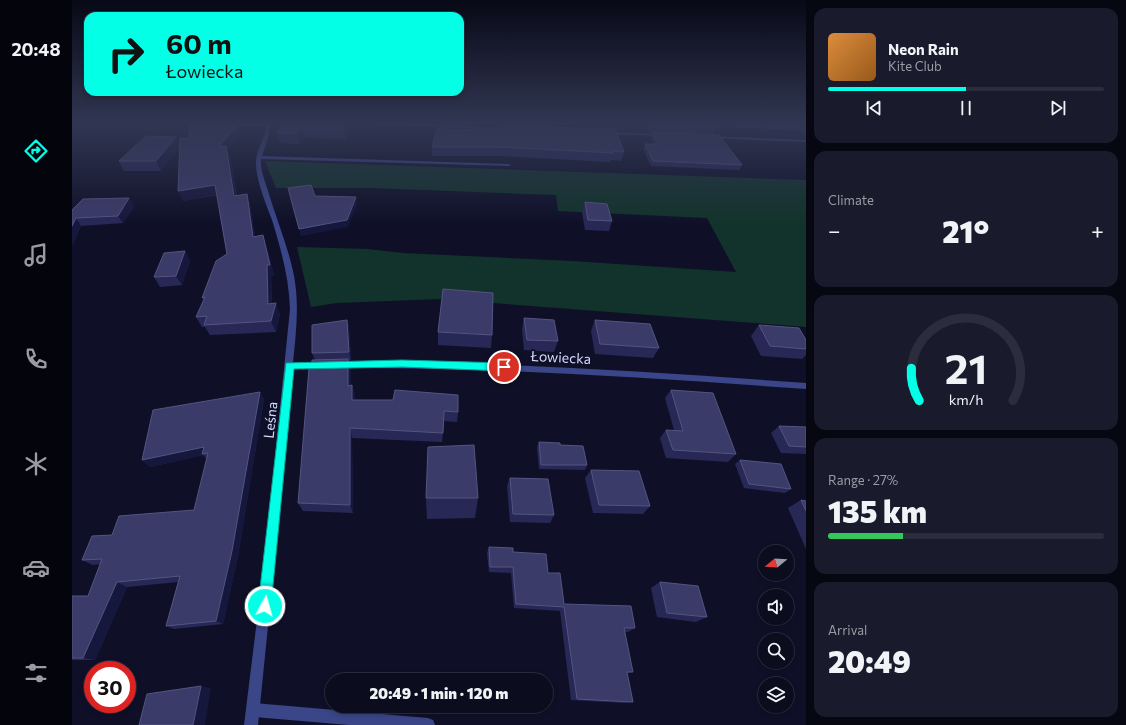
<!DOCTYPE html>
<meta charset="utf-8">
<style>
:root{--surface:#0b0c1e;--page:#191a2b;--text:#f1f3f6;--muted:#9a9ba4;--line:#2b2c3c;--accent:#03ffe6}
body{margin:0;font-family:Commissioner,sans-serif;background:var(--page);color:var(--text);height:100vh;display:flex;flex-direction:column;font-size:15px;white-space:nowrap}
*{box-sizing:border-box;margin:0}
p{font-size:13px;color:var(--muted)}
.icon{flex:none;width:22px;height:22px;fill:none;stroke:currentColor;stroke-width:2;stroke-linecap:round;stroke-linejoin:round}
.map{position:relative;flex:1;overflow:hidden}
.side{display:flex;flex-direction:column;gap:8px;padding:8px;background:#060710;width:320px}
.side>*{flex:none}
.banner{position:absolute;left:12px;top:12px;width:380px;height:84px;border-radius:12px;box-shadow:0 2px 6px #0003,0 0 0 1px var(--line);background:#03ffe6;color:#111;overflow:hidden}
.needle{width:26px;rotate:252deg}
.controls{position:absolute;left:686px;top:545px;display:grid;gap:8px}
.controls a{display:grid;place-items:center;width:36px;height:36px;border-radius:50%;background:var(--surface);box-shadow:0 2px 6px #0003,0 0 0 1px var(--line);font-size:20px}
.speed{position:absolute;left:12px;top:661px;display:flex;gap:8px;font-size:20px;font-weight:700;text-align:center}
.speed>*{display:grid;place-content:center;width:52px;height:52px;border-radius:50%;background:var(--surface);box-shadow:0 2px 6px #0003,0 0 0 1px var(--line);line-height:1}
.speed .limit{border:6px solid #d22;background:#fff;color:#111}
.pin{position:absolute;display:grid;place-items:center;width:34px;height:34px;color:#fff;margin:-17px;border:2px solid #fff;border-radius:50%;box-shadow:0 1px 4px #0007}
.me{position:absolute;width:44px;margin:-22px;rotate:6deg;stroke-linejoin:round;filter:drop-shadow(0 0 3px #0008)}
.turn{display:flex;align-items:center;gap:14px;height:84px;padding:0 16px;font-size:18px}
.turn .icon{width:52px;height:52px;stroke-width:2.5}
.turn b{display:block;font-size:28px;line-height:34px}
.big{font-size:30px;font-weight:800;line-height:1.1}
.side .tile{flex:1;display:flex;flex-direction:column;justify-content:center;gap:6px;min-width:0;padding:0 14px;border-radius:12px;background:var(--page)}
.side .dial{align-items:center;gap:0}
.dial svg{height:104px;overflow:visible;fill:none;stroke:var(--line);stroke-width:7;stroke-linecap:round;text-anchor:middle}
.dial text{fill:var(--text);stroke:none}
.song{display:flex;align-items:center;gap:12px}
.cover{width:48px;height:48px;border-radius:6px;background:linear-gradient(135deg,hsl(30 70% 55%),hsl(30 70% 35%))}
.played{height:4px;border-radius:2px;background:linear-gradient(90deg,var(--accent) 50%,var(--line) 50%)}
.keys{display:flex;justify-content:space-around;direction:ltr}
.heat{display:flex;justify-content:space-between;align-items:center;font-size:22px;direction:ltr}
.charge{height:6px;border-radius:3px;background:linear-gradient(90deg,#34c759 27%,var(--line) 0)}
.trip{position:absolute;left:253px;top:673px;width:228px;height:40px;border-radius:20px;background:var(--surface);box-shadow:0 2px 6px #0003,0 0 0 1px var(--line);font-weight:800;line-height:40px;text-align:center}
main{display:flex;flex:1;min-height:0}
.menu{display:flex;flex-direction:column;width:72px;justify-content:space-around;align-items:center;background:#04050c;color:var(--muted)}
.menu .icon{width:28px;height:28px}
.menu .active{color:var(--accent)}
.menu b{font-size:18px;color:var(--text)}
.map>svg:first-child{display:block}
.green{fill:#12332b}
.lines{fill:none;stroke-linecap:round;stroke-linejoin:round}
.service{fill:#3a4688;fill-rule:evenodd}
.minor{fill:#3a4688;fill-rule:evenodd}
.wall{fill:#282857}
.shaded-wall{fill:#16173c}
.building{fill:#3b3b69;stroke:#535480}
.route{fill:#03ffe6;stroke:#02a696}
.labels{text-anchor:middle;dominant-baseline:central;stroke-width:4;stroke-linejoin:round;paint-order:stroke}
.street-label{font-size:14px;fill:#d7daff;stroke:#0f1028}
</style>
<main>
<nav class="menu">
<b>20:48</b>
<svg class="icon active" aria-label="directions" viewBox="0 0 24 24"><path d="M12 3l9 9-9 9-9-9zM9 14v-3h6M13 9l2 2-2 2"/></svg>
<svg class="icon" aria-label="music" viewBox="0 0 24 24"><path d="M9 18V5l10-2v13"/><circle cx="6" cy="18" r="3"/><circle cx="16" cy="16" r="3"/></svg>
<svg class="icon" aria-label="phone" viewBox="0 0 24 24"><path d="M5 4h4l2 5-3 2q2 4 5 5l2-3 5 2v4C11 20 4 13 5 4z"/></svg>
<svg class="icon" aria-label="climate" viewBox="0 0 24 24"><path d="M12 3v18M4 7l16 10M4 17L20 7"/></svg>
<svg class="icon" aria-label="car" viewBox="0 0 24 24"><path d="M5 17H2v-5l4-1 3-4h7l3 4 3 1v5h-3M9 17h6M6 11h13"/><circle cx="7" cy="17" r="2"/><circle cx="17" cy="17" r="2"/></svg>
<svg class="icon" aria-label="filters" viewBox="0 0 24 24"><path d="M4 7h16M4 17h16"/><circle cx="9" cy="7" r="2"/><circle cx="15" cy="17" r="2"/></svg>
</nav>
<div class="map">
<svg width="734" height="725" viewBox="0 0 734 725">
<rect width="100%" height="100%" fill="#0f1028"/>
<polygon class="green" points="193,161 734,180 734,327 369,299 265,303 239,307 225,247 295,249 331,253 500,261 664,272 635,218 486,211 484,195 298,188 204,188"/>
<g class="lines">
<polygon class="service" points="181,703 356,718 361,720 363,725 277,725 181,717 176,715 174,710 176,705"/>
<g class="minor">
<polygon points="295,123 316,123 437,128 439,129 437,130 297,124"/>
<path d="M146,124H198L197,135L190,156L437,164L439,165L437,166L189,159C188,169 193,181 196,191C204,218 215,244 221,271C228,302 224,332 221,363L251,362L254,363L255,365L254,367L251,368L220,369L204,547L186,725H172L194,547L218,309C217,278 209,249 200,220C194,204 184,180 184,164C183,151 193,140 194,126H146Z"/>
<polygon points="533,132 589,134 591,135 589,136 535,134 533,134"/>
<polygon points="637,136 734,140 734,142 639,138 637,137"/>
<path d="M268,362C424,361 579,372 734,383V389C579,378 424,367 268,368L265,367L264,365L265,363Z"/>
</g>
</g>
<g class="wall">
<polygon points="118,123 157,123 158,127 164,127 167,136 156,150 158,156 165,196 175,194 178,204 183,237 194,246 202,275 199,276 200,304 208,314 204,332 138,335 133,327 130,327 124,317 132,300 130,298 155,254 145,195 111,201 108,147 89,171 52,171 47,161 108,146 117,138"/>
<polygon points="212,123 282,123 274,139 231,138 228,144 208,143 205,133"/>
<polygon points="459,123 475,123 475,124 477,127 552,152 549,161 539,160 538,162 428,156 360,156 360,147 427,130 459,127"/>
<polygon points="571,123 734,123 734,135 728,130 723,130 723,128 722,130 645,127 641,135 576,132"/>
<polygon points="580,132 670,165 667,170 579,166 571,149 573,144 582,144 578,137"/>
<polygon points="513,202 540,221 537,231 513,230 510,212"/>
<polygon points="62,206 51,223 9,226 1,244 0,210"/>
<polygon points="113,251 118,261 110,285 88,287 82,277"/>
<polygon points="452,318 486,341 482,352 452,350 450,329"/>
<polygon points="275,320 277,328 279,360 277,360 279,369 279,385 280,385 283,395 283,400 386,412 385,422 372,421 370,442 280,438 281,513 231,511 226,503 240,365 243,360 240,353"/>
<polygon points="523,320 587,348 581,358 523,354 519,331"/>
<polygon points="687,325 734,340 734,355 730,359 689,356 679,336"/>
<polygon points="366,332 420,335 419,348 366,345"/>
<polygon points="599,390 664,454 656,462 594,458 588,438 594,430 602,430 593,398"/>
<polygon points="192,399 166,556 151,624 102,629 94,626 106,582 55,587 23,660 0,660 0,596 16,596 28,564 21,565 10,560 40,535 122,510 135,459 131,455 78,467 70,460"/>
<polygon points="707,426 734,427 734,454 709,453 699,433"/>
<polygon points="467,442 488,445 515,465 513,470 467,469 465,447"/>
<polygon points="668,460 719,489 713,493 672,488 663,464"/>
<polygon points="519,470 578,506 571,514 521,513 513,478"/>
<polygon points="438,478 482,515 478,523 438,522 435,486"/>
<polygon points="354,498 406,498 403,518 355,519"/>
<polygon points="729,500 734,501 734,549 716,508"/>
<polygon points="417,547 441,552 476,573 492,604 563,628 556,632 553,632 561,672 555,673 561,702 553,703 499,700 488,611 442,608 439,573 417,572 415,553"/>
<polygon points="588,582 635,617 624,622 585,617 579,588"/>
</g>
<g class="shaded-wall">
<polygon points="150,123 157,123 158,127 149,136 146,127"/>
<polygon points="276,123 282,123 274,139 272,129"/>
<polygon points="164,127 167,136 156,150 158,156 166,206 162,196 147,146"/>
<polygon points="229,128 231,138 228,144 225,133"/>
<polygon points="104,137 108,147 89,171 84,161"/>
<polygon points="143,185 147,194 111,201 106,191"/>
<polygon points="175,194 178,204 185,248 181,237"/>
<polygon points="284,197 285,204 276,227 229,236 227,229"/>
<polygon points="57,198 62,206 51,223 46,216"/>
<polygon points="4,218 9,226 1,244 0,244 0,226"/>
<polygon points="191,235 194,246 202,275 199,276 200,314 196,304"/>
<polygon points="113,251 118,261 110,285 104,276"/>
<polygon points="204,303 208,314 204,332 199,321"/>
<polygon points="275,320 277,328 279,360 277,352"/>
<polygon points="276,359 279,369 279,396 276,386"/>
<polygon points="280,385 283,395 283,410 280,400"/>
<polygon points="188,392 192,399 166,556 151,624 144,621"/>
<polygon points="278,428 280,438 281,513 278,505"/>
<polygon points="132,447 136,453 130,454 131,455 78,467 70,460"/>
<polygon points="45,582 55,587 23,660 11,658"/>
<polygon points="129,686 139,688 133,725 121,725"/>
</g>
<g class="building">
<polygon points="118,123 150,123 146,127 164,127 147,146 154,146 162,196 175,194 181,237 191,235 198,265 195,265 196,304 204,303 199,321 132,325 135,316 124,317 133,297 130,298 144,261 155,254 143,185 106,191 108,138 117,138"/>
<polygon points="212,123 276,123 272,129 229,128 225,133 205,133"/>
<polygon points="460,123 477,124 477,127 543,129 552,152 540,151 541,153 429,147 360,147 365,129 427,130 428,125 461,127"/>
<polygon points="579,123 643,123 645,126"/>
<polygon points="580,132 647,135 670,165 581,161 573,144 586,144"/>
<polygon points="74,136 104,137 84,161 47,161"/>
<polygon points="239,185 243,196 284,197 275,220 227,229 216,188"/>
<polygon points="57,198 46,216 4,218 0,226 0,210 11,199"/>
<polygon points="513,202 535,204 540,221 516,220"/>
<polygon points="113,251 104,276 82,277 92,253"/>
<polygon points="371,289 421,293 420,335 366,332"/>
<polygon points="452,318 482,320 486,341 455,340"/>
<polygon points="275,320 277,352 240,353 240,325"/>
<polygon points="523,320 578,324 587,348 528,344"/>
<polygon points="687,325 727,328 734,340 734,349 698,346"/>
<polygon points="276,359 276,386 280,385 280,400 321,400 323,390 386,395 386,412 372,411 371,433 278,428 278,505 226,503 237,368 240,365 240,360"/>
<polygon points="599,390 641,393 664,454 601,450 594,430 611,431"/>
<polygon points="188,392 160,551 144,621 94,626 108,576 45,582 11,658 0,658 0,596 16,596 30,559 10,560 20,536 40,535 47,516 122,510 136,453 130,454 132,447 70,460 81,410"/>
<polygon points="707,426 734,427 734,447 717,446"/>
<polygon points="467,442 488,443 488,445 511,446 515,465 469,465"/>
<polygon points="402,445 406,498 354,498 356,447"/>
<polygon points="668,460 709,464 719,489 677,484"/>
<polygon points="519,470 567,471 578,506 527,505"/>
<polygon points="438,478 476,479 482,515 441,514"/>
<polygon points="729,500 734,501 734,511"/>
<polygon points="417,547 441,548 441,552 474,554 476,573 488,573 492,604 559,606 563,628 552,628 561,672 555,672 561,702 505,699 492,607 444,604 441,567 418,567"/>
<polygon points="588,582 626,586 635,617 595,613"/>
<polygon points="129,686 121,725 67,725 75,694"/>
</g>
<linearGradient id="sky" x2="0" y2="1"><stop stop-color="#080916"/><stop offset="0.55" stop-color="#313753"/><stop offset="1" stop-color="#313753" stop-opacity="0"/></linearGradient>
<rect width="734" height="224" fill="url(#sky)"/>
<polygon class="route" points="330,360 432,363 436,367 432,371 330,367 222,369 199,606 197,611 193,613 188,611 186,606 214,363"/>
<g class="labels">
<g class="street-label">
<text transform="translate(489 357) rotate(3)">Łowiecka</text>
<text transform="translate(198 420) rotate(-84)">Leśna</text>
</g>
</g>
</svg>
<div class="controls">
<a><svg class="needle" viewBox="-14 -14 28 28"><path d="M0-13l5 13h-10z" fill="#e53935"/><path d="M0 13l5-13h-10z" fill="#9a9ba4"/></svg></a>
<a><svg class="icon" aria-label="sound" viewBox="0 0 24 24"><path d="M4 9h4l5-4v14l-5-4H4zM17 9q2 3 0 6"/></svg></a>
<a><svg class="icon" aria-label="search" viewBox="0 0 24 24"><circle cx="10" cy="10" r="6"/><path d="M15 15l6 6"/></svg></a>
<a><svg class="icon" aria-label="layers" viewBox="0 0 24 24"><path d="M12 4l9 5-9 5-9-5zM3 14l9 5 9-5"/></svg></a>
</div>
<div class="speed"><div class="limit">30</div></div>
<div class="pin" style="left:432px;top:367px;background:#d93025"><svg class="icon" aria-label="arrive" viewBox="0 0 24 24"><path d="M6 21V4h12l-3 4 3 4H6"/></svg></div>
<svg class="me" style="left:193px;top:606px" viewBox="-20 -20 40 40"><circle r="17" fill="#03ffe6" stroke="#fff" stroke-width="3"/><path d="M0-11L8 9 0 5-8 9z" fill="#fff"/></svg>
<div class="trip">20:49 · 1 min · 120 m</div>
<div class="banner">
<div class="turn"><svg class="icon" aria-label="right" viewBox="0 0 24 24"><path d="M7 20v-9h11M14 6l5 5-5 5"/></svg><div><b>60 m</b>Łowiecka</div></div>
</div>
</div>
<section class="side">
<div class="tile">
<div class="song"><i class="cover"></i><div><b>Neon Rain</b><p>Kite Club</p></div></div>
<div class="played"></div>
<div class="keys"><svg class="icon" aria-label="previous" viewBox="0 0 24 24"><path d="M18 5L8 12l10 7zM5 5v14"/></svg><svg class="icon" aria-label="pause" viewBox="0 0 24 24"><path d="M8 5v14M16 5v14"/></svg><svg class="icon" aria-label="next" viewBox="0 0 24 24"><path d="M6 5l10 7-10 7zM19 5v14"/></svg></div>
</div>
<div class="tile"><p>Climate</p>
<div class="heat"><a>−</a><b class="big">21°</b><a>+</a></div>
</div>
<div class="tile dial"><svg viewBox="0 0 100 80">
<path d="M14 69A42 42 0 1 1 86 69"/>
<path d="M14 69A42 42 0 0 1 8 44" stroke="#03ffe6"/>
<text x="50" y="56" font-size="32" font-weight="700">21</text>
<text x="50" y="72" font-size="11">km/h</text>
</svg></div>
<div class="tile"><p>Range · 27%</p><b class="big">135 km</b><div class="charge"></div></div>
<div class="tile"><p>Arrival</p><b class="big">20:49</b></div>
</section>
</main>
